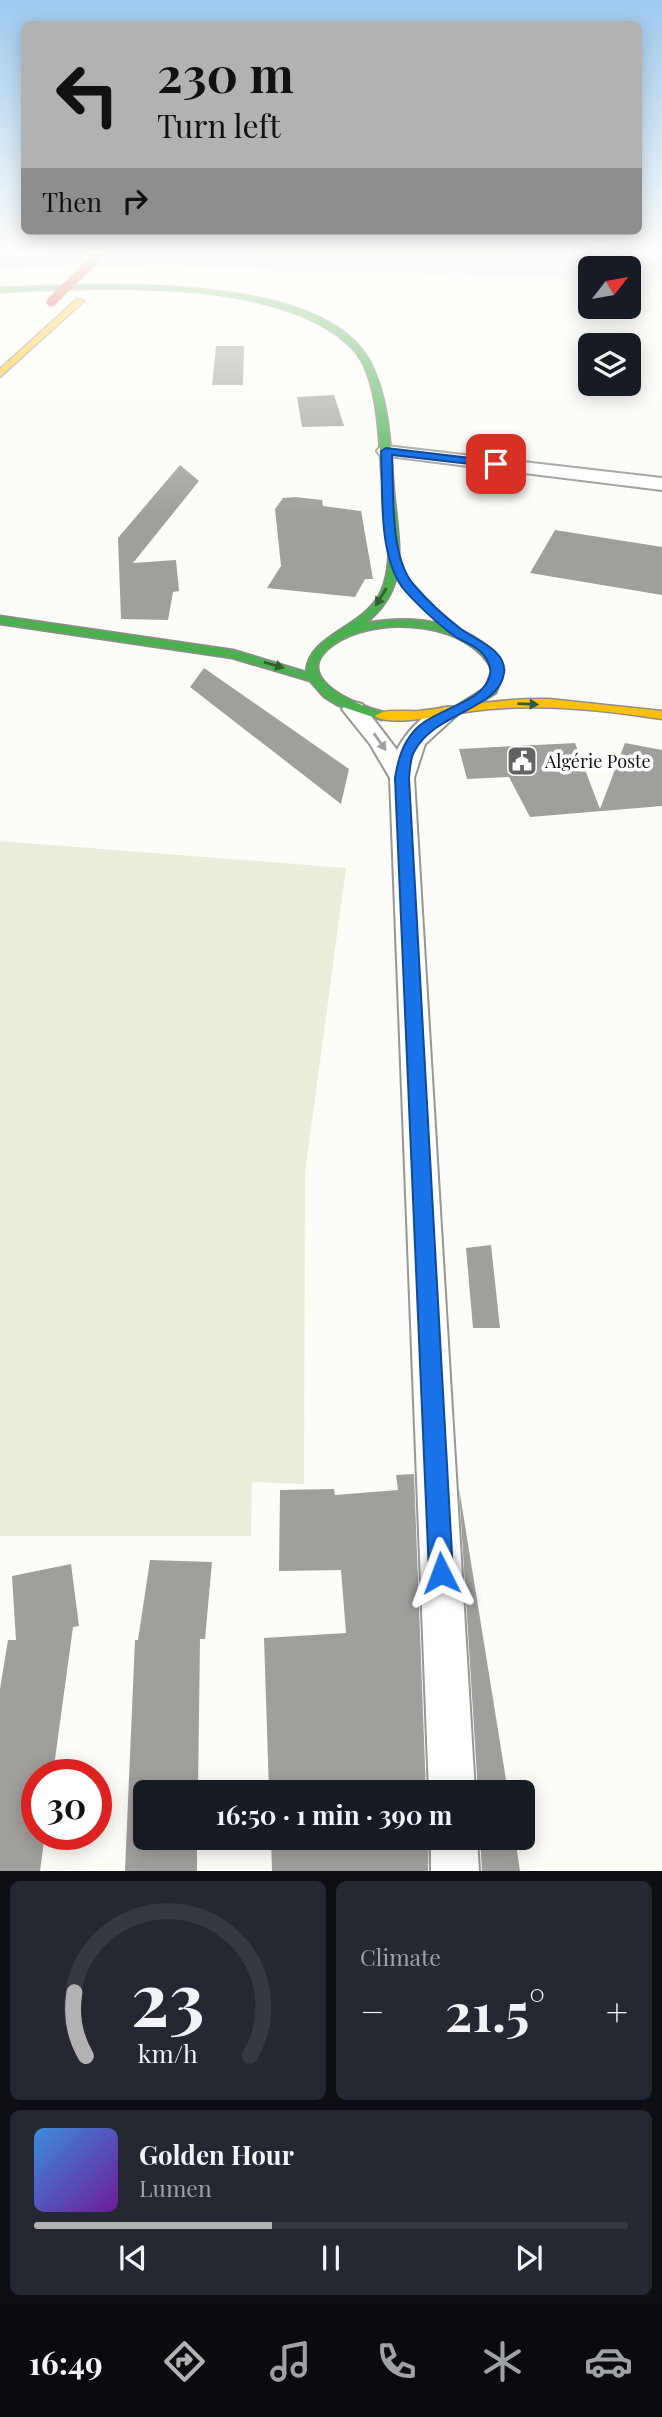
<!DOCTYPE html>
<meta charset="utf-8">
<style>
:root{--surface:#171b24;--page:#242831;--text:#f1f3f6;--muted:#9ea1a6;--line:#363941;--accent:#b2b2b3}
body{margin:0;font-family:"Playfair Display",serif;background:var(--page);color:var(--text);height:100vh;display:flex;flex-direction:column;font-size:26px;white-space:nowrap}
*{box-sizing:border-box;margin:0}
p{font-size:23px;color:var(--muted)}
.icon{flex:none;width:38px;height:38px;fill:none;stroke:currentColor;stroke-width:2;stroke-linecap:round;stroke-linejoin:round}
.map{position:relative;height:1871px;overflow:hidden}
.drawer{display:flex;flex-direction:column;gap:10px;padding:10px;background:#0d0f14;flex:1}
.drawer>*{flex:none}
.hud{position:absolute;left:21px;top:21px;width:621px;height:214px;border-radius:10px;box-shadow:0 4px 18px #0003;background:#b2b2b3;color:#111;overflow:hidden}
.needle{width:46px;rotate:59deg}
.buttons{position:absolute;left:578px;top:256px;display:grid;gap:14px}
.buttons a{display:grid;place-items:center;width:63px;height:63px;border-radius:10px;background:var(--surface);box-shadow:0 4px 18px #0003;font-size:35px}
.speed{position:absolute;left:21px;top:1759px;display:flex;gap:14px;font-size:35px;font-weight:700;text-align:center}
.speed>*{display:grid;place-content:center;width:91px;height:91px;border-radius:50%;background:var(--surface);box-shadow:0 4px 18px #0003;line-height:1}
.speed .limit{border:10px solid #d22;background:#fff;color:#111}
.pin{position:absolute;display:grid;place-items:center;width:60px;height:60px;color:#fff;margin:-30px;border-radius:14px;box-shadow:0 4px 10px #0006}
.me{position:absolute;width:77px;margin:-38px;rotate:357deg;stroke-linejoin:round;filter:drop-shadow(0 0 5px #0008)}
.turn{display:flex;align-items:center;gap:24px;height:147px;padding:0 21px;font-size:32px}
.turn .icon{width:91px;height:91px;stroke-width:2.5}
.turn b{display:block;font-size:49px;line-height:60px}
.then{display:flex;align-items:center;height:66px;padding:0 21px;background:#0003;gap:14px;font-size:26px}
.big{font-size:52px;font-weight:700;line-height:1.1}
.drawer .tile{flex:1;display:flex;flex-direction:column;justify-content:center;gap:10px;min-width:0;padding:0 24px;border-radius:10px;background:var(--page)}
.drawer .dial{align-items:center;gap:0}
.dial svg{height:182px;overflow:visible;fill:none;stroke:var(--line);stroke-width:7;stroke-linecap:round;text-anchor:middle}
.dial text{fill:var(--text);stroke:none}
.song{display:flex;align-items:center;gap:21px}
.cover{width:84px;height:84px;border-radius:10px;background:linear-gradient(135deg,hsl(210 70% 55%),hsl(280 70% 35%))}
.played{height:7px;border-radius:4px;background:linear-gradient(90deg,var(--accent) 40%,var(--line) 40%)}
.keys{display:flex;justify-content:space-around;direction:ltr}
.heat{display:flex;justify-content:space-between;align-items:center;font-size:38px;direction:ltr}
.drawer .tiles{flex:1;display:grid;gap:10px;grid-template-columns:1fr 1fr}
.tile:last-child{grid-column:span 2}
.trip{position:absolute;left:133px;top:1780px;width:402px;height:70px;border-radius:10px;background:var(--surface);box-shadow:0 4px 18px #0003;font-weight:700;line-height:70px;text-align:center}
.tabs{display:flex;height:112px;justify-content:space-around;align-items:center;background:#090b0e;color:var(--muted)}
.tabs .icon{width:49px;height:49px}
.tabs .current{color:var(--accent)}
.tabs b{font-size:32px;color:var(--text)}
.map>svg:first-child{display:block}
.cemetery{fill:#e9eedb}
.water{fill:#cde8f7}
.building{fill:#a19f9c}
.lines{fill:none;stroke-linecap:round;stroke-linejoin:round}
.street-casing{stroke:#979795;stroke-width:4}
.fast-casing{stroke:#8e8d8b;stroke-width:3}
.slow-casing{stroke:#8e8d8b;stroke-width:3}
.street{fill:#fffffe;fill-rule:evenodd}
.fast{fill:#4caf50;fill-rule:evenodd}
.slow{fill:#ffc107;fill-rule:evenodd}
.jam-bridge-casing{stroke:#858482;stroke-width:10;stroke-linecap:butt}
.jam-bridge{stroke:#c62828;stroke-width:9}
.oneway{fill:#2e6030}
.oneway2{fill:#a0a09f}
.route{fill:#1a73e8;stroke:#114b97;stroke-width:2}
.labels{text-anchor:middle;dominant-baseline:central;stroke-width:7;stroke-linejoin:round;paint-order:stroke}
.poi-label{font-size:18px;fill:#111;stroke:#fff;text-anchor:start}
</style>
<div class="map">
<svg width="662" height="1871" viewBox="0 0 662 1871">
<rect width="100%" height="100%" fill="#fdfcf7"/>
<polygon class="cemetery" points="0,841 346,868 305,1173 304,1484 252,1482 251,1536 0,1536"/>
<polygon class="water" points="0,253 662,253 662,281 628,280 628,268 590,268 590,279 171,266 0,269"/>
<g class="building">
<polygon points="216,346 244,346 243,385 212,385"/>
<polygon points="334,395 344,426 302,427 297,397"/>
<polygon points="180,465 199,481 133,563 176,560 179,591 173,592 168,620 121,619 118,538"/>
<polygon points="295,497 322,500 323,506 361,511 373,579 365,579 355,597 267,588 281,566 275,509 283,498"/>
<polygon points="555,530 662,547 662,595 530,573"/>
<polygon points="204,668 349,769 341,804 190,687"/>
<polygon points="575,743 600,809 625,743 662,750 662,806 530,817 509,777 467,779 459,749"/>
<polygon points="491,1245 500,1328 473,1328 466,1248"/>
<polygon points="414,1474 426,1792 269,1792 264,1638 346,1633 341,1570 279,1571 280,1490 334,1489 335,1495 398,1490 396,1475"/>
<polygon points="459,1488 508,1792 478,1792"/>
<polygon points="150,1560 212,1562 205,1639 200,1639 198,1792 145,1792 145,1838 197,1838 197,1871 125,1871 135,1640 138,1640"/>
<polygon points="71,1564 79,1626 73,1627 53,1774 37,1774 37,1834 45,1834 40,1871 0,1871 0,1689 8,1640 16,1640 12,1576"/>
<polygon points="271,1838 429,1838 428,1871 272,1871"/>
<polygon points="480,1838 515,1838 520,1871 482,1871"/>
</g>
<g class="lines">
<g class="street-casing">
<g id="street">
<polygon points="386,446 662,478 662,490 380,455 377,451 380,447"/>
<path d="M354,702L362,704L397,750C407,731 431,702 455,708L459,713L425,744L414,778L475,1792H429L390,778L370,744L342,709L346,704Z"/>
<polygon points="431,1838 477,1838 479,1871 431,1871"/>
</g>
</g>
<g class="fast-casing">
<path id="fast" d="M84,285C161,285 329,284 370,362C392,404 390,456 395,502C400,551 408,589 366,623C414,614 481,621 504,670L496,693L466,712H456V706L485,688L492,670C470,623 383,616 341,640C281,674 353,705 387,713L389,716L382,720L337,705L324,697L310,681L232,658L0,624V616L233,650L306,672C309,631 371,628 384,584C395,548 384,505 381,468C379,434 377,376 354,350C285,275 94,288 0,292V288Z"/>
</g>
<g class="slow-casing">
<g id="slow">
<polygon points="77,299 84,301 0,377 0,369"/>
<path d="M549,699L662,711V719C596,709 531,702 465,712C446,715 389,727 375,716C385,708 405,712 418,711C462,706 504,698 549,699Z"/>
</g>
</g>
<use href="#street" class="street"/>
<use href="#fast" class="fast"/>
<use href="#slow" class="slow"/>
<g class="jam-bridge-casing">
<polyline id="jam-bridge" points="51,302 101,253"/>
</g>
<use href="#jam-bridge" class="jam-bridge"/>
</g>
<defs><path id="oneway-solid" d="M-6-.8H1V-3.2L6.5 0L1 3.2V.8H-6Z" transform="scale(1.75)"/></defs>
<g class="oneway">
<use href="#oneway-solid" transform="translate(381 597) rotate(122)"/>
<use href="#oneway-solid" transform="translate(274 665) rotate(16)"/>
<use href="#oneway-solid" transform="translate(528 704) rotate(2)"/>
</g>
<use class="oneway2" href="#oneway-solid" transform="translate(380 742) rotate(55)"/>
<linearGradient id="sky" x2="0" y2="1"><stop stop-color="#9dc9ee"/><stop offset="0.49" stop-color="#fefefb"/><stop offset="1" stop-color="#fefefb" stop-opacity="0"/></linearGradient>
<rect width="662" height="515" fill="url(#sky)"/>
<path class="route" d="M386,448L496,461L502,464L496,467L392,455C394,492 389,556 414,585C427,600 445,617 461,629C475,640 507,650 504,673C499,710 434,712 414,752C410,759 410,770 409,778L453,1573L449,1581L441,1584L433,1581L429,1573L395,778C398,760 402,744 415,730C434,709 484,703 490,675C492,667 486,656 480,651C472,644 461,641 453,635C438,624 413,601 402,587C378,553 383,492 381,451Z"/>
<defs>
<g id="civic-square" transform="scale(1.575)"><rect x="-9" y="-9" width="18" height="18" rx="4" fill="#646362" stroke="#fff"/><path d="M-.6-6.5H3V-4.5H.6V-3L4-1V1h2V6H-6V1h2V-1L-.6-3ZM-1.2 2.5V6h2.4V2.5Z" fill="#fff"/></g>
</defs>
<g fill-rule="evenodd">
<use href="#civic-square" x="522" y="761"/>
</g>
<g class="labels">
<g class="poi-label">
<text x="545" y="761">Algérie Poste</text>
</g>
</g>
</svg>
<div class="buttons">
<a><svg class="needle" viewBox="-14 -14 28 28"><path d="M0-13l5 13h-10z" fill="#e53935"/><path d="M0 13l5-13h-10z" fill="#9ea1a6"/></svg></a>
<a><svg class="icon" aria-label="layers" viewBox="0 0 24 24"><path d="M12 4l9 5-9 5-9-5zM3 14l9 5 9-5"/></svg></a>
</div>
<div class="speed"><div class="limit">30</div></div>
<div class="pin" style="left:496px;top:464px;background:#d93025"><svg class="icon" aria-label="arrive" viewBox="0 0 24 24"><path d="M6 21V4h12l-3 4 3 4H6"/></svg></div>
<svg class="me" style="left:441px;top:1573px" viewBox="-20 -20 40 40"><path d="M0-17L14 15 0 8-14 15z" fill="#1a73e8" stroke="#fff" stroke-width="4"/></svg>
<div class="trip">16:50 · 1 min · 390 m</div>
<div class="hud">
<div class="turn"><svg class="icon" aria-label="left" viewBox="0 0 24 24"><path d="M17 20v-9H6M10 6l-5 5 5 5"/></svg><div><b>230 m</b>Turn left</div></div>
<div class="then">Then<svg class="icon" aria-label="right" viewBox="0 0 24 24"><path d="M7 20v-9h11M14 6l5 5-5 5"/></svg></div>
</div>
</div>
<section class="drawer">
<div class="tiles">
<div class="tile dial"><svg viewBox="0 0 100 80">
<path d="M14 69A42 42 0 1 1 86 69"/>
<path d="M14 69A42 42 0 0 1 9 41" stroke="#b2b2b3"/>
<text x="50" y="56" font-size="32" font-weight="700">23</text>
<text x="50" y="72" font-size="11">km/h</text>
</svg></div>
<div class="tile"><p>Climate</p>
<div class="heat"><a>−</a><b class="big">21.5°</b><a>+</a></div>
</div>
<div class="tile">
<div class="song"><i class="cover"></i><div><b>Golden Hour</b><p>Lumen</p></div></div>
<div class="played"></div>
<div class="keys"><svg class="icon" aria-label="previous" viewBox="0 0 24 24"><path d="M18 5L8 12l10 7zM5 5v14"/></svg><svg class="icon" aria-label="pause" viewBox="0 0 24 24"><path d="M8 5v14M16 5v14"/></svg><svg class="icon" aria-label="next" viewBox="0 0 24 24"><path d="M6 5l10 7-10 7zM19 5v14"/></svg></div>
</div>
</div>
</section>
<nav class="tabs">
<b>16:49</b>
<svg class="icon current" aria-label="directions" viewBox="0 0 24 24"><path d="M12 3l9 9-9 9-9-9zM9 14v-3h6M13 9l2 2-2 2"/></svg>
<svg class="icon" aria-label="music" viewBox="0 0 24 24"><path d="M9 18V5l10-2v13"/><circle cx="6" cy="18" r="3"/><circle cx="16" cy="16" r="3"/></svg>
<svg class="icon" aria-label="phone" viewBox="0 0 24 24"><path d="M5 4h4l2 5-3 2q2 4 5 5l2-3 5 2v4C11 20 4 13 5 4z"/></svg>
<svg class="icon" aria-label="climate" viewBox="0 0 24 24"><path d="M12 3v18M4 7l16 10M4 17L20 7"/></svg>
<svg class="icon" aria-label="car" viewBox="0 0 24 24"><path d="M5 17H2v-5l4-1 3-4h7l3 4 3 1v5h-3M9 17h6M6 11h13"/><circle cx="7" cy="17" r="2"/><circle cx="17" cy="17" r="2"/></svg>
</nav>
